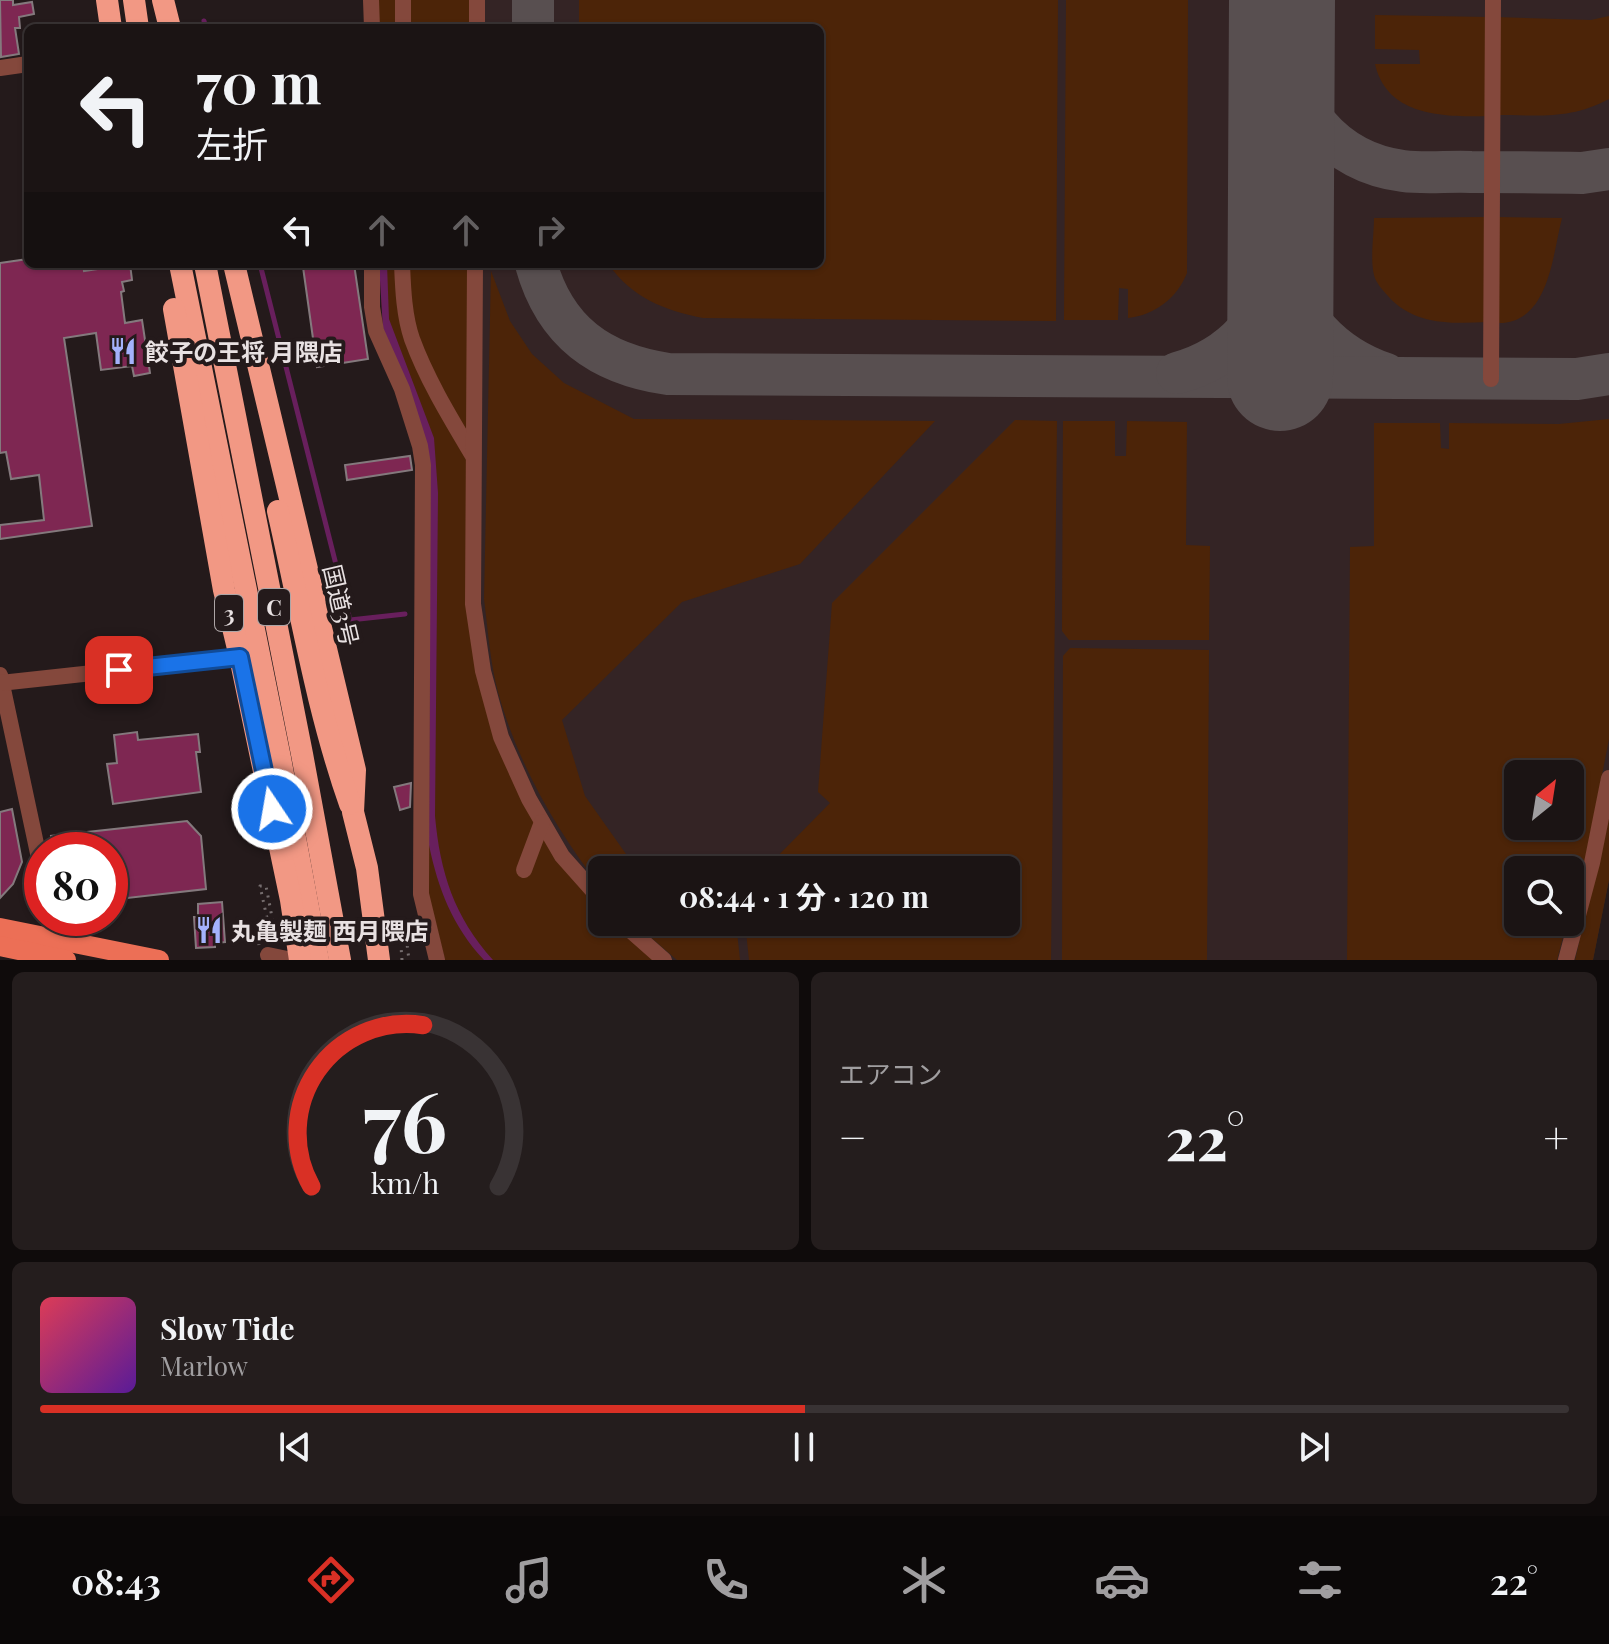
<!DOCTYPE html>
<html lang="ja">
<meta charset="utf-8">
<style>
:root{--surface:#1b1414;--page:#241d1d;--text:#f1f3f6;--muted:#a09ea0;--line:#393334;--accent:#d93025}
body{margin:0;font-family:"Playfair Display","Noto Sans JP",serif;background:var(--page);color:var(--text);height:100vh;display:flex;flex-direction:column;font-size:30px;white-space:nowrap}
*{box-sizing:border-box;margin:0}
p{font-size:26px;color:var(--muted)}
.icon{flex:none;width:44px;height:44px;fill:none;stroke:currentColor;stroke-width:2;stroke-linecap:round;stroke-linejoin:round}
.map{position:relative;height:960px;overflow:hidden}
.drawer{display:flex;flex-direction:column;gap:12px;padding:12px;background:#0f0b0b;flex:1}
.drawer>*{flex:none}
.guide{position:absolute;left:24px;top:24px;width:800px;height:244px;border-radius:12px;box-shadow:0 2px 6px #0004,0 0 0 2px var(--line);background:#1b1414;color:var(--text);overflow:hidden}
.needle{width:52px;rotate:30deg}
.buttons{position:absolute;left:1504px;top:760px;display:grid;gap:16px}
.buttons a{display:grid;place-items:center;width:80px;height:80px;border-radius:12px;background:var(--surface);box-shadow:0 2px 6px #0004,0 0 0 2px var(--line);font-size:40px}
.speed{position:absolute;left:24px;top:832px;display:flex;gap:16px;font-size:40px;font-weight:700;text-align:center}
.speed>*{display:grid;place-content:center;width:104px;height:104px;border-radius:50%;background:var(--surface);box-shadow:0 2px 6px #0004,0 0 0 2px var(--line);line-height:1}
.speed .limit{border:12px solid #d22;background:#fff;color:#111}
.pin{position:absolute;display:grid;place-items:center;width:68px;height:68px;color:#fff;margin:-34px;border-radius:16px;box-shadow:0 4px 12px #0006}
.me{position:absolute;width:88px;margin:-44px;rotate:348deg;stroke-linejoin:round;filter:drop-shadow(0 0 6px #0008)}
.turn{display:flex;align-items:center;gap:28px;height:168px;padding:0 40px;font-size:36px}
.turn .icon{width:104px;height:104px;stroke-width:2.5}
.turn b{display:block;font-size:56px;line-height:68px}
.lanes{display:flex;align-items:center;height:76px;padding:0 40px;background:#0003;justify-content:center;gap:40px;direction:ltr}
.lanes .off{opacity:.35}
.big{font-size:60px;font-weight:700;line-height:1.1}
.drawer .widget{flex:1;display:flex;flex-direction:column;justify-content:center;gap:12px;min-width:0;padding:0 28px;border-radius:12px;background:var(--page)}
.drawer .dial{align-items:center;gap:0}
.dial svg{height:208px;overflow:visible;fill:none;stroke:var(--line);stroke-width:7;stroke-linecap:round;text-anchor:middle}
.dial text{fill:var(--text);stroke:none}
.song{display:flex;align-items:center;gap:24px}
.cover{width:96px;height:96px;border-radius:12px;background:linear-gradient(135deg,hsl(350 70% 55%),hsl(270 70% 35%))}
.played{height:8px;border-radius:4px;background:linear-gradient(90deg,var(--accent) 50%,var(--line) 50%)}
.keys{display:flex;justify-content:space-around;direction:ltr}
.heat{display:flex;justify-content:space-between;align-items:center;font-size:44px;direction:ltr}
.drawer .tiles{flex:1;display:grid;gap:12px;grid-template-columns:1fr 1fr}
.widget:last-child{grid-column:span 2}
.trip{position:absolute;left:588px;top:856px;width:432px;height:80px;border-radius:12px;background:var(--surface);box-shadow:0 2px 6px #0004,0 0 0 2px var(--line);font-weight:700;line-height:80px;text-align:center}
.dock{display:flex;height:128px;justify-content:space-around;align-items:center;background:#0b0808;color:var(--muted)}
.dock .icon{width:56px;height:56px}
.dock .on{color:var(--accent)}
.dock b{font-size:36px;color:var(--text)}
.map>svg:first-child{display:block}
.built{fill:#342425;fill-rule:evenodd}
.green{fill:#4c2408;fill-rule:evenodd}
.water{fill:#681f5d}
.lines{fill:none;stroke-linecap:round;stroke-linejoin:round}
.stream{stroke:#681f5d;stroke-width:5}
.taxiway{stroke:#584f50;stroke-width:42}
.runway{stroke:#584f50;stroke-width:106}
.building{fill:#7e2752;stroke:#84797d;stroke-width:2}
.path{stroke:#756d6e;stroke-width:3;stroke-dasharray:2 6;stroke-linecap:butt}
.minor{stroke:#84483c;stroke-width:16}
.major{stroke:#ec6f56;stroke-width:20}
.highway{stroke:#f29884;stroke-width:22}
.highway-bridge{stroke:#f29884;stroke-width:22}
.route-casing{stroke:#114b97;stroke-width:20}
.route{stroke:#1a73e8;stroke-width:14}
.labels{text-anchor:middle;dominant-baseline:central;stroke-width:8;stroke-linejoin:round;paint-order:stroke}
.shield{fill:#241a1b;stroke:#ada5a6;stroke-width:2}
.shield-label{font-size:22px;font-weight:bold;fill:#e8e1e2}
.poi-label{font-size:24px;font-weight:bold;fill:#e8e1e2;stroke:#241a1b;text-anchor:start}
.street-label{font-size:24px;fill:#e8e1e2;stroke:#241a1b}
</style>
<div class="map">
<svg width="1609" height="960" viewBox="0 0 1609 960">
<rect width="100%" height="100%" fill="#241a1b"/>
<path class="built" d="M469,0H1609V880L1593,960H533L495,924L466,264H820V28H468ZM1518,774H1570V826H1518ZM602,870H1006V922H602ZM1518,870H1570V922H1518Z"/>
<g class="green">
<rect x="379" y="0" width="90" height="28"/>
<path d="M579,0H1058L1056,321L703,318C663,310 633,298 608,264H820V28H579Z"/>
<path d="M1066,0H1188L1187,273C1177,298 1155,315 1128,318V289L1119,288L1118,320H1064Z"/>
<path d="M1375,15L1488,17V116C1445,117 1387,117 1375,64H1420L1419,50L1375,49Z"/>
<path d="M1609,16V99C1570,120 1538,115 1496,115V17L1591,20Z"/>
<path d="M1488,217L1487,322C1452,324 1413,325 1388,296C1382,289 1376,283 1374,275C1370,258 1374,235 1374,218Z"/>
<path d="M1496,217L1562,218C1552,257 1549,325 1496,323Z"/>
<polygon points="379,264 468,264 477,674 542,835 602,911 602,922 611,922 653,960 445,960 425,880 429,845 430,493 383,329"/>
<path d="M491,271L510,321L532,354L564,383L634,419L935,421L800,564L682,602L562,720L585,796L626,854L643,870H602V889C556,830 518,764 498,692C490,662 488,630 484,599Z"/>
<path d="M1609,419V739L1585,862L1570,912V870H1518V922H1567L1557,960H1347L1350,547L1374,546V423H1440L1441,448L1449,449V423L1559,424ZM1518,774H1570V826H1518Z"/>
<polygon points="1015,420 1057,421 1051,960 749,960 745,922 1006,922 1006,870 764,870 830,803 818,792 832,603"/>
<polygon points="1063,421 1115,421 1115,456 1126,456 1127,421 1187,422 1186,545 1210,546 1209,640 1069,640 1062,631"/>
<polygon points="1070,648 1209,650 1207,960 1062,960 1063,656"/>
<polygon points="1609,814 1609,880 1593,960 1575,960"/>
<polygon points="633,922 736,922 740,960 677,960"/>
</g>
<path class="water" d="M379,264H387L389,319L434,438L438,493L435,816C440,872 454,917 493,960H484C453,927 438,889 429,845L430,493L383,329Z"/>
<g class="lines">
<g class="stream">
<polyline points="204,21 206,28"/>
<polyline points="260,264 350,620 405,614"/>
</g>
<g class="taxiway">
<polyline points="533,28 533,0"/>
<path d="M1282,36C1288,104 1332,162 1403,171C1425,174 1448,171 1471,172C1508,172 1545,172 1582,173L1609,169"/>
<path d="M1281,260C1295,315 1332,356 1386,374"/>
<path d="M536,264C555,332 600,364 668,374L1577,379L1609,374"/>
<path d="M1177,373C1233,358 1269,316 1281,260"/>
</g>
<polyline class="runway" points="1280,378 1282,0"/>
</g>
<g class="building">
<polygon points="0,0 13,0 13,5 32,2 34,14 19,17 20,28 15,28 19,54 1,57"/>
<polygon points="28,259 28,264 83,264 84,271 130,264 132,280 122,282 124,291 121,292 125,323 142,320 150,373 134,376 132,366 101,370 96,333 64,338 92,526 0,539 0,525 44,520 39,475 11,479 6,452 0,453 0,263"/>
<polygon points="324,264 354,264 368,359 317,367 303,267"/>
<polygon points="410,456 412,470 347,480 345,465"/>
<polygon points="137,732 138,740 198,734 200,752 196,752 201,792 113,804 107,764 117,763 114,735"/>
<polygon points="411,783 410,807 400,810 394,787"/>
<polygon points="12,809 22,862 13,884 0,898 0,812"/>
<polygon points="187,821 201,836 206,889 110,900 110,850 53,850 51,836"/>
<polygon points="222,902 225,942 215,943 215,947 196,948 194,917 198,917 198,904"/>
</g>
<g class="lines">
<g class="path">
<polyline points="272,941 260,886 266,886 276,938"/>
<polyline points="259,945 258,937 264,936 266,941"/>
<polyline points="402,960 399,919 404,920 409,960"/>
</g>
<g class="minor">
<polyline points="371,0 372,28"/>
<polyline points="403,28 403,0"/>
<polyline points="477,28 477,0"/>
<polyline points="0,68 28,64"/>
<polyline points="372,264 372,307 376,331 402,389 420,446 423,465 421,894 437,960"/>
<path d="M402,264C403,288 404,316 412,339C427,380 451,419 473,456"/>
<polyline points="475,264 473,604 483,671 501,737 529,799 562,856 602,901"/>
<polyline points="1491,379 1493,0"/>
<polyline points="0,675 42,872"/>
<polyline points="0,683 240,657"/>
<polyline points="524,870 542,822"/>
<polyline points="52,918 56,938"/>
<polyline points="621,922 664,960"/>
<polyline points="268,955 292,960"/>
<polyline points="1566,960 1592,863 1609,778"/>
</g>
<g class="major">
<polyline points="0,928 159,960"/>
<polyline points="0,946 66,960"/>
</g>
<g class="highway">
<polyline points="134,0 138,28"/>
<polyline points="163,0 170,28"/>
<polyline points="180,264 280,758 318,960"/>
<polyline points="205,264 302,754 340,960"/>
<polyline points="234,264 355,770 353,812 367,868 379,960"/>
<polyline points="174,309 224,590 240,657 291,900 300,960"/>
<path d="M278,511C300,607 317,711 350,804"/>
</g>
<polyline class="highway-bridge" points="107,0 111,28"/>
</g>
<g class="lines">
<g class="route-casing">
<polyline id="route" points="119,670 240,657 272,809"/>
</g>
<use href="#route" class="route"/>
</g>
<defs>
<g id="restaurant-bare" transform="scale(2.16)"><path d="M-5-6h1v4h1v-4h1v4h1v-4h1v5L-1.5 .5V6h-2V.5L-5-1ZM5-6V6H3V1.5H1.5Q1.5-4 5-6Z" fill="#a4b2fc" stroke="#241a1b" stroke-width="2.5" paint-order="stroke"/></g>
</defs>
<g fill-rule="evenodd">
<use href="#restaurant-bare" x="123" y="351"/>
<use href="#restaurant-bare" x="209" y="930"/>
</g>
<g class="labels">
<g class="shield">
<rect x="258" y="589" width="32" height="36" rx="6"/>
<rect x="215" y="595" width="28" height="36" rx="6"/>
</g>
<g class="shield-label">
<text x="274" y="607">C</text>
<text x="229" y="613">3</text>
</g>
<g class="poi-label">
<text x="145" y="351">餃子の王将 月隈店</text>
<text x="231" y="930">丸亀製麺 西月隈店</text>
</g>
<g class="street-label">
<text transform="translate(342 605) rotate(77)">国道3号</text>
</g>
</g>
</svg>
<div class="buttons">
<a><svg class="needle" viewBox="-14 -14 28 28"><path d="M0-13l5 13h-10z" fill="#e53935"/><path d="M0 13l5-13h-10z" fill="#a09ea0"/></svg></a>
<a><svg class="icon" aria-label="search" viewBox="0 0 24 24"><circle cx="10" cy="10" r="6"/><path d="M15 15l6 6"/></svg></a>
</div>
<div class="speed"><div class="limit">80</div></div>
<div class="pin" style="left:119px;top:670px;background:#d93025"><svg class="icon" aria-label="arrive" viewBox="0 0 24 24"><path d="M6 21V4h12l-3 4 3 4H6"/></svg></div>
<svg class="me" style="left:272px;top:809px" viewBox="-20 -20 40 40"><circle r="17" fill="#1a73e8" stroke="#fff" stroke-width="3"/><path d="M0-11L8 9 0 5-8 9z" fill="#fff"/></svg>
<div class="trip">08:44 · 1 分 · 120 m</div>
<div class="guide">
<div class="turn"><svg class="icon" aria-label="left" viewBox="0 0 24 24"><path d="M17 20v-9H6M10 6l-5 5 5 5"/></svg><div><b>70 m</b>左折</div></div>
<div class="lanes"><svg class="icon" aria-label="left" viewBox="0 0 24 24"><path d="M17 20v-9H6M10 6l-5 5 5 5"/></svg><svg class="icon off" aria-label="ahead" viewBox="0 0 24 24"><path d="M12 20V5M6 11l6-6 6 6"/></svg><svg class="icon off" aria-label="ahead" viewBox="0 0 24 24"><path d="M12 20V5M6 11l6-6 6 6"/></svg><svg class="icon off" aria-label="right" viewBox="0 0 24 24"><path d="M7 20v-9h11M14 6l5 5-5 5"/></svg></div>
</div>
</div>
<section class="drawer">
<div class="tiles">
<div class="widget dial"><svg viewBox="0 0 100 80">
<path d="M14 69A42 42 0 1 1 86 69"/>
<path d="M14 69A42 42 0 0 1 57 7" stroke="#d93025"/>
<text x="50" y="56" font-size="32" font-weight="700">76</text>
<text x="50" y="72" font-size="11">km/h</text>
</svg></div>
<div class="widget"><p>エアコン</p>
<div class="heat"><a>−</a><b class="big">22°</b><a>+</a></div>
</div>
<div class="widget">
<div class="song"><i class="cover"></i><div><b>Slow Tide</b><p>Marlow</p></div></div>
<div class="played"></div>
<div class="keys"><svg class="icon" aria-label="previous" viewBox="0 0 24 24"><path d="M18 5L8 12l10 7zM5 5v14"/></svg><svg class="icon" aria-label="pause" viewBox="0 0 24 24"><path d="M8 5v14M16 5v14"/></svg><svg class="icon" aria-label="next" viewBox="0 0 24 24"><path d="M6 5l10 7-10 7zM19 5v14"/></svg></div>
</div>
</div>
</section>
<nav class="dock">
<b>08:43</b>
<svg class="icon on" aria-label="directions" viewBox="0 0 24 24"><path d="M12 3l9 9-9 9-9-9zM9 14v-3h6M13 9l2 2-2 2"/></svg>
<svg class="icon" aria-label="music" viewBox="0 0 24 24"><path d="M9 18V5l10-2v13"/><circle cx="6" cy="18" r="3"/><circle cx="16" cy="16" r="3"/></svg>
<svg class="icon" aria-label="phone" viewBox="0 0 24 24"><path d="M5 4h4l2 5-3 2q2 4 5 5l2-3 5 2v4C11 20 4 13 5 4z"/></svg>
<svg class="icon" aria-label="climate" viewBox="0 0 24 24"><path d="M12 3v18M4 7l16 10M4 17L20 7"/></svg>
<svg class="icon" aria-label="car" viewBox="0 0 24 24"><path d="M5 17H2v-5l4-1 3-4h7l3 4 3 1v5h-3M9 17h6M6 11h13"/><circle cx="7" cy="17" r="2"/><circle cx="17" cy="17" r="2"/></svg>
<svg class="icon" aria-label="filters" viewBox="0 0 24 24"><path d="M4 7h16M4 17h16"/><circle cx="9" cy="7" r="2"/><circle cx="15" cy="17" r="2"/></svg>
<b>22°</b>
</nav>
